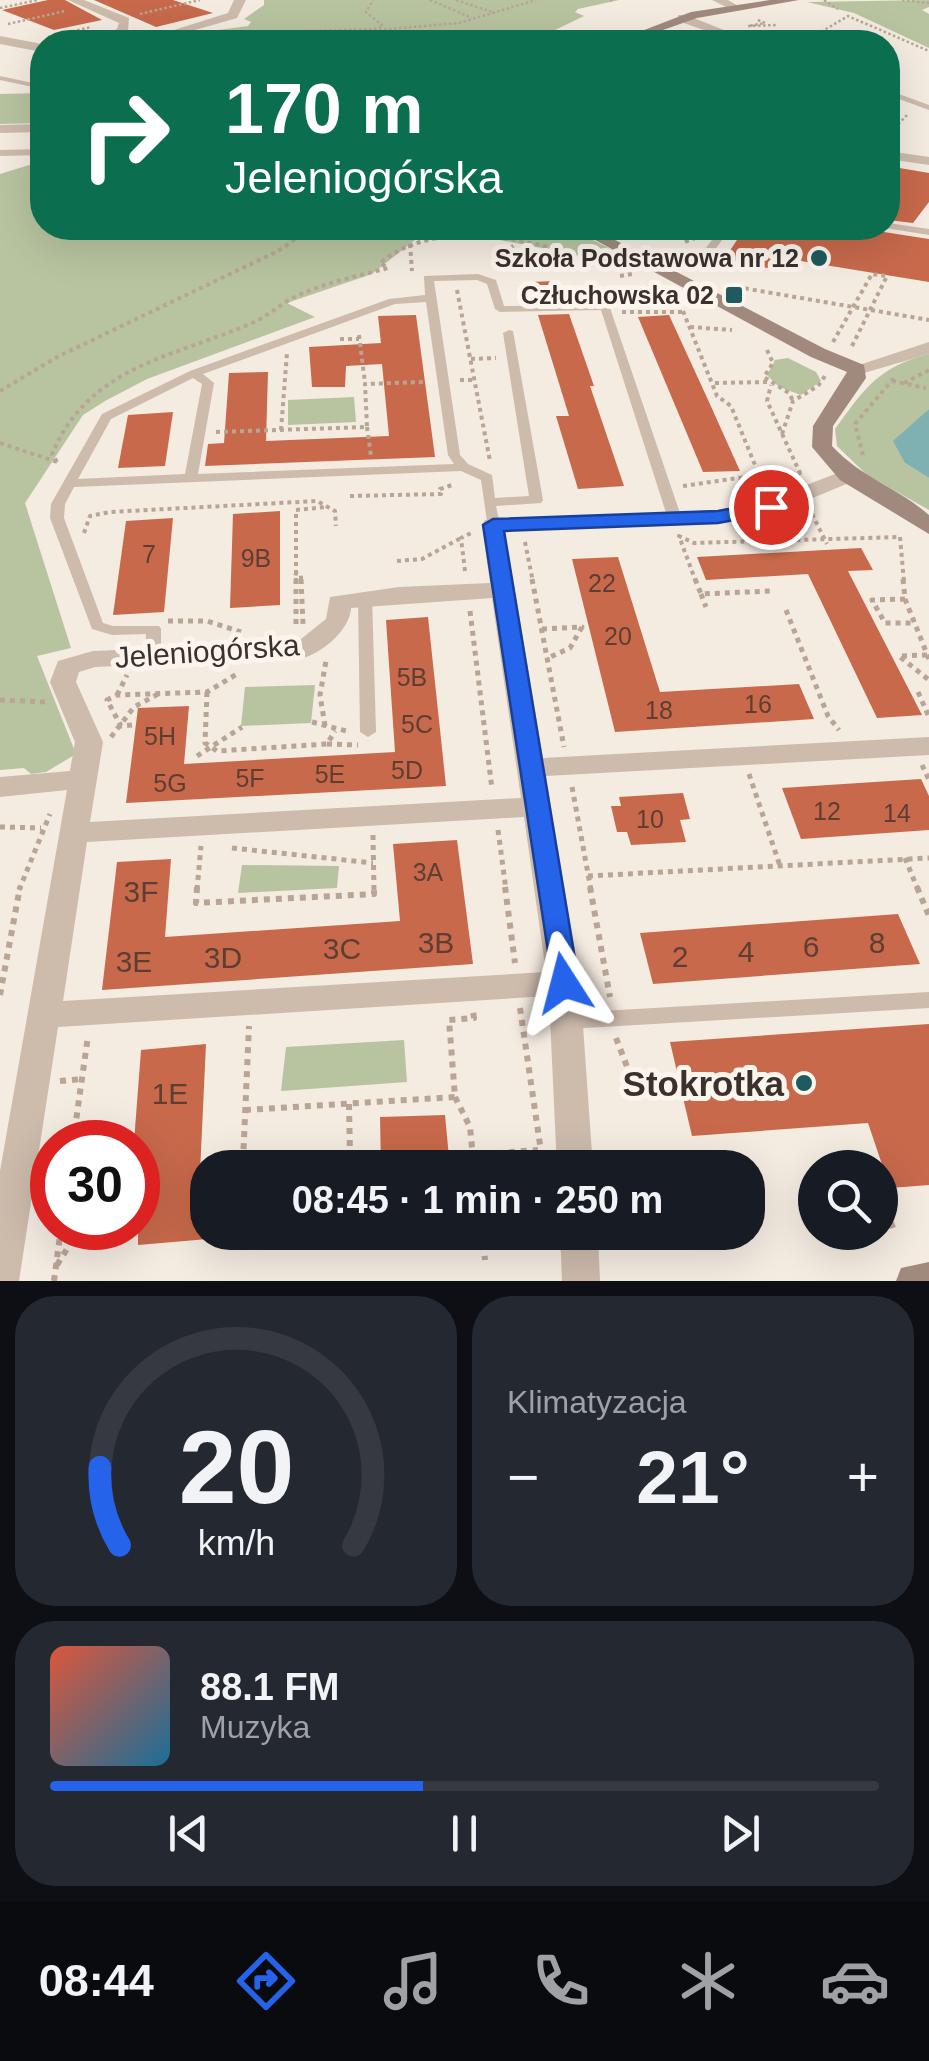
<!DOCTYPE html>
<html lang="pl">
<meta charset="utf-8">
<style>
:root{--surface:#171b24;--page:#242831;--text:#f1f3f6;--muted:#9ea1a6;--line:#363941;--accent:#2563eb}
body{margin:0;font-family:Helvetica,sans-serif;background:var(--page);color:var(--text);height:100vh;display:flex;flex-direction:column;font-size:38px;white-space:nowrap}
*{box-sizing:border-box;margin:0}
p{font-size:32px;color:var(--muted)}
.icon{flex:none;width:55px;height:55px;fill:none;stroke:currentColor;stroke-width:2;stroke-linecap:round;stroke-linejoin:round}
.map{position:relative;height:1281px;overflow:hidden}
.details{display:flex;flex-direction:column;gap:15px;padding:15px;background:#0d0f14;flex:1}
.details>*{flex:none}
.top-card{position:absolute;left:30px;top:30px;width:870px;height:210px;border-radius:40px;box-shadow:0 10px 40px #0002;background:#0b6e4f;color:#fff;overflow:hidden}
.buttons{position:absolute;left:798px;top:1150px;display:grid;gap:20px}
.buttons a{display:grid;place-items:center;width:100px;height:100px;border-radius:50%;background:var(--surface);box-shadow:0 10px 40px #0002;font-size:50px}
.speed{position:absolute;left:30px;top:1120px;display:flex;gap:20px;font-size:50px;font-weight:700;text-align:center}
.speed>*{display:grid;place-content:center;width:130px;height:130px;border-radius:50%;background:var(--surface);box-shadow:0 10px 40px #0002;line-height:1}
.speed .limit{border:15px solid #d22;background:#fff;color:#111}
.pin{position:absolute;display:grid;place-items:center;width:85px;height:85px;color:#fff;margin:-42px;border:5px solid #fff;border-radius:50%;box-shadow:0 2px 10px #0007}
.me{position:absolute;width:110px;margin:-55px;rotate:351deg;stroke-linejoin:round;filter:drop-shadow(0 0 8px #0008)}
.turn{display:flex;align-items:center;gap:35px;height:210px;padding:0 30px;font-size:45px}
.turn .icon{width:130px;height:130px;stroke-width:2.5}
.turn b{display:block;font-size:70px;line-height:85px}
.big{font-size:75px;font-weight:600;line-height:1.1}
.details .widget{flex:1;display:flex;flex-direction:column;justify-content:center;gap:15px;min-width:0;padding:0 35px;border-radius:40px;background:var(--page)}
.details .dial{align-items:center;gap:0}
.dial svg{height:260px;overflow:visible;fill:none;stroke:var(--line);stroke-width:7;stroke-linecap:round;text-anchor:middle}
.dial text{fill:var(--text);stroke:none}
.song{display:flex;align-items:center;gap:30px}
.cover{width:120px;height:120px;border-radius:15px;background:linear-gradient(135deg,hsl(10 70% 55%),hsl(200 70% 35%))}
.played{height:10px;border-radius:5px;background:linear-gradient(90deg,var(--accent) 45%,var(--line) 45%)}
.keys{display:flex;justify-content:space-around;direction:ltr}
.heat{display:flex;justify-content:space-between;align-items:center;font-size:55px;direction:ltr}
.details .tiles{flex:1;display:grid;gap:15px;grid-template-columns:1fr 1fr}
.widget:last-child{grid-column:span 2}
.trip{position:absolute;left:190px;top:1150px;width:575px;height:100px;border-radius:40px;background:var(--surface);box-shadow:0 10px 40px #0002;font-weight:600;line-height:100px;text-align:center}
.dock{display:flex;height:160px;justify-content:space-around;align-items:center;background:#090b0e;color:var(--muted)}
.dock .icon{width:70px;height:70px}
.dock .selected{color:var(--accent)}
.dock b{font-size:45px;color:var(--text)}
.map>svg:first-child{display:block}
.green{fill:#b8c4a0}
.water{fill:#7fb0b2}
.building{fill:#c8694b}
.lines{fill:none;stroke-linecap:round;stroke-linejoin:round}
.path-far3{stroke:#b9a596;stroke-width:2.5;stroke-dasharray:2.5 2.5;stroke-linecap:butt}
.path-far2{stroke:#b9a596;stroke-width:4;stroke-dasharray:4 4;stroke-linecap:butt}
.path-far1{stroke:#b9a596;stroke-width:5;stroke-dasharray:5 5;stroke-linecap:butt}
.path{stroke:#b9a596;stroke-width:6;stroke-dasharray:6 6;stroke-linecap:butt}
.lane{fill:#cdbbac;fill-rule:evenodd}
.street{fill:#cdbbac;fill-rule:evenodd}
.secondary{fill:#a18a7d;fill-rule:evenodd}
.route{fill:#2563eb;stroke:#184099;stroke-width:2.5}
.poi-dot{fill:#1f5a5e;stroke:#fbf5ee;stroke-width:4}
.labels{text-anchor:middle;dominant-baseline:central;stroke-width:10;stroke-linejoin:round;paint-order:stroke}
.far-poi-label{font-size:25px;font-weight:bold;fill:#3b302b;stroke:#fbf5ee;text-anchor:end}
.number-label{font-size:25px;fill:#5e3e33}
.street-label{font-size:30px;fill:#3b302b;stroke:#fbf5ee}
.near-number-label{font-size:30px;fill:#5e3e33}
.near-poi-label{font-size:35px;font-weight:bold;fill:#3b302b;stroke:#fbf5ee;text-anchor:end}
</style>
<div class="map">
<svg width="929" height="1281" viewBox="0 0 929 1281">
<rect width="100%" height="100%" fill="#f4ebe1"/>
<g class="green">
<polygon points="264,0 619,0 578,9 575,12 584,16 551,32 554,36 542,42 355,42 357,36 322,33 296,42 185,42 211,31 248,26 251,22 244,19 264,5"/>
<polygon points="929,0 929,7 922,10 929,14 929,48 854,13 807,2"/>
<polygon points="42,93 42,123 0,124 0,94"/>
<polygon points="42,161 42,228 430,228 372,274 287,303 315,317 147,379 105,401 83,415 25,503 71,648 37,656 76,754 46,772 31,774 24,768 0,770 0,174"/>
<polygon points="466,228 570,228 647,268 468,234 471,230"/>
<path d="M929,354V409L913,427L905,463L929,478V510L867,475L837,446L835,429C865,388 878,367 929,354Z"/>
<polygon points="788,358 816,372 821,381 801,395 779,387 767,375 775,360"/>
<polygon points="354,397 356,422 288,425 288,400"/>
<polygon points="315,685 311,723 241,726 245,687"/>
<polygon points="242,865 339,866 337,888 238,893"/>
<polygon points="404,1040 407,1082 281,1091 286,1047"/>
</g>
<polygon class="water" points="929,409 929,478 905,463 893,441"/>
<g class="building">
<polygon points="48,0 65,0 102,20 54,30 2,10"/>
<polygon points="94,0 173,0 213,13 156,27"/>
<polygon points="888,166 929,173 929,202 913,223 888,220"/>
<polygon points="745,228 858,228 929,239 929,282 776,257 768,268 723,261"/>
<polygon points="558,281 565,302 534,302 527,282"/>
<polygon points="569,314 594,386 590,386 624,486 578,489 556,416 569,416 538,315"/>
<polygon points="416,315 435,457 205,466 208,444 224,443 229,373 268,372 266,441 389,436 382,364 346,366 345,387 312,387 309,347 381,343 378,316"/>
<polygon points="669,315 709,402 740,471 703,472 638,317"/>
<polygon points="173,412 165,466 118,468 128,415"/>
<polygon points="280,511 280,605 230,608 233,514"/>
<polygon points="173,518 164,612 113,615 126,521"/>
<polygon points="861,548 873,570 848,571 922,715 877,718 808,574 706,580 697,557"/>
<polygon points="618,557 660,692 799,684 814,719 615,732 572,559"/>
<polygon points="428,617 446,786 126,803 138,708 189,706 184,764 395,752 386,620"/>
<polygon points="921,779 929,796 929,830 801,839 782,788"/>
<polygon points="683,793 690,819 680,820 686,842 631,845 627,832 617,832 611,806 621,806 619,797"/>
<polygon points="457,840 473,964 102,990 117,862 171,859 165,937 400,921 393,844"/>
<polygon points="898,914 920,964 653,984 640,933"/>
<polygon points="929,1024 929,1185 890,1188 868,1123 692,1136 670,1042"/>
<polygon points="206,1044 200,1172 208,1172 208,1239 138,1245 138,1142 134,1142 141,1050"/>
<polygon points="445,1115 450,1168 381,1168 380,1117"/>
</g>
<g class="lines">
<g class="path-far3">
<polyline points="430,0 472,18"/>
<polyline points="456,0 495,13"/>
<polyline points="610,0 615,1"/>
<polyline points="824,0 838,9"/>
<polyline points="902,0 929,3"/>
<polyline points="0,8 38,0"/>
<polyline points="140,14 200,0"/>
<polyline points="758,20 765,23 748,26 777,25"/>
<polyline points="8,24 65,11"/>
<polyline points="379,30 459,23 536,0"/>
<polyline points="239,33 375,29 383,26 366,12 373,0"/>
<polyline points="554,34 564,33"/>
<polyline points="48,37 91,27"/>
<polyline points="356,42 395,33"/>
<polyline points="804,42 848,16 929,51"/>
<polyline points="888,135 907,115"/>
</g>
<g class="path-far2">
<polyline points="654,228 701,235"/>
<polyline points="685,242 700,236"/>
<polyline points="410,244 412,271"/>
<polyline points="498,270 517,256 510,244"/>
<polyline points="620,276 632,274"/>
<polyline points="737,287 929,320"/>
<polyline points="457,290 490,461"/>
<polyline points="666,295 681,306 717,396 731,406 759,475 683,486"/>
<polyline points="615,298 652,286"/>
<polyline points="622,312 684,312"/>
<polyline points="690,327 732,330"/>
<polyline points="359,335 365,383"/>
<polyline points="340,339 359,339"/>
<polyline points="833,342 872,274"/>
<polyline points="852,346 887,276 872,274"/>
<polyline points="767,350 773,363 764,377 789,393 793,401"/>
<polyline points="471,359 496,358"/>
<polyline points="460,380 475,380"/>
<polyline points="892,381 926,388"/>
<polyline points="715,383 767,382"/>
<polyline points="904,383 929,370"/>
<polyline points="0,391 57,357 278,251 311,228"/>
<polyline points="367,427 371,456"/>
<polyline points="281,430 287,353"/>
<polyline points="216,432 367,427 365,384 424,382"/>
<polyline points="782,434 793,401 818,386 825,376"/>
<polyline points="0,443 57,462"/>
<polyline points="863,455 855,424 894,378"/>
<path d="M57,462L52,454C90,365 172,358 252,323C269,316 282,302 299,295C327,282 358,276 388,268L380,263C442,213 539,243 608,264"/>
<polyline points="759,475 800,473 767,401 771,385"/>
<polyline points="350,496 441,494 440,489 452,485"/>
<polyline points="812,514 827,544"/>
<polyline points="84,533 90,516 110,512 317,501 335,511 336,526"/>
<polyline points="900,537 904,582"/>
<polyline points="525,542 533,582"/>
<polyline points="397,561 422,559 461,538"/>
<polyline points="465,571 461,538 471,533"/>
<polyline points="294,573 301,575 301,582"/>
<polyline points="296,582 296,510 326,507"/>
<polyline points="696,582 679,536 694,543 900,537"/>
</g>
<g class="path-far1">
<polyline points="296,579 296,626"/>
<polyline points="301,579 303,624"/>
<polyline points="532,579 564,747"/>
<polyline points="695,579 701,594 770,591"/>
<polyline points="903,579 905,599 929,659"/>
<polyline points="701,594 706,607"/>
<polyline points="905,599 872,600 885,623 912,623"/>
<polyline points="786,610 828,716 839,730"/>
<polyline points="470,611 492,789"/>
<polyline points="168,621 207,621 241,632"/>
<polyline points="542,629 582,627 570,648 548,658"/>
<polyline points="927,655 899,656 929,680"/>
<polyline points="207,692 205,743 217,751 327,744 335,731"/>
<polyline points="918,692 929,717"/>
<polyline points="117,695 127,675"/>
<polyline points="0,700 48,702"/>
<polyline points="312,722 350,732"/>
<polyline points="132,725 121,726 107,700 117,695 207,692 237,674"/>
<polyline points="325,726 320,695 326,661"/>
<polyline points="111,737 134,707 160,693"/>
<polyline points="327,744 358,745"/>
<polyline points="197,756 242,727"/>
<polyline points="922,765 929,780"/>
<polyline points="749,774 780,866"/>
<polyline points="572,787 591,890"/>
<polyline points="0,827 41,828"/>
<polyline points="498,830 506,890"/>
<polyline points="373,835 374,890"/>
<polyline points="232,848 373,863"/>
<polyline points="905,858 918,890"/>
<polyline points="588,876 929,858"/>
<polyline points="19,890 50,814"/>
<polyline points="197,890 201,846"/>
</g>
<g class="path">
<polyline points="197,887 196,903 374,894 374,887"/>
<polyline points="505,887 515,963"/>
<polyline points="590,887 610,997"/>
<polyline points="917,887 929,916"/>
<polyline points="0,995 20,887"/>
<polyline points="520,1008 543,1165"/>
<polyline points="616,1038 631,1077"/>
<polyline points="60,1081 82,1079"/>
<polyline points="455,1097 470,1127 474,1168"/>
<polyline points="349,1104 350,1154"/>
<polyline points="245,1110 455,1097 449,1020 474,1018 473,1011"/>
<polyline points="73,1142 88,1036"/>
<polyline points="473,1155 538,1150"/>
<polyline points="243,1161 249,1026"/>
<polyline points="883,1200 893,1228"/>
<polyline points="482,1232 485,1260"/>
<polyline points="57,1265 80,1228"/>
<polyline points="54,1281 61,1228"/>
</g>
<g class="lane">
<polygon points="0,76 42,85 42,89 0,80"/>
<polygon points="888,90 929,105 929,110 888,95"/>
<polygon points="42,149 42,155 0,156 0,150"/>
<polygon points="888,223 929,229 929,235 885,228 888,228"/>
<polygon points="721,228 731,228 708,259 700,259 699,257"/>
<path d="M478,274L496,280L504,306L609,305L682,519L680,522L675,523L668,519L601,310L500,312L495,309L487,284L477,280L434,281L460,455L468,464L492,475L495,498L529,496L503,333L509,330L513,331L543,500L541,503L496,506L500,525L498,528H488L481,480L461,471L74,487L65,504L64,518L103,623L113,626H159L161,629V657L153,662L145,657L146,634L112,635L92,629L50,518L51,504L102,414L190,371L389,299L425,295L424,276ZM426,302L448,455L454,464L198,474L214,383L203,374L395,304ZM193,378L202,384L185,474L78,479L111,419Z"/>
<polygon points="365,593 372,597 376,732 368,737 360,732 358,597"/>
<polygon points="929,992 929,1008 568,1029 561,1027 558,1021 561,1015 568,1013"/>
</g>
<g class="street">
<polygon points="68,0 84,0 129,18 128,31 106,42 91,42 117,29 119,23"/>
<polygon points="234,0 246,0 237,18 153,42 136,42 228,13"/>
<polygon points="712,0 728,0 740,7 730,9"/>
<polygon points="678,15 686,15 754,42 738,42 678,21"/>
<polygon points="0,36 42,44 42,52 0,44"/>
<polygon points="42,124 42,132 0,133 0,125"/>
<polygon points="888,151 929,157 929,165 888,159"/>
<polygon points="929,342 929,354 857,375 847,369"/>
<path d="M848,469L856,470L859,475L856,480L779,512L718,524L505,531L543,758L929,737V755L546,776L580,983L593,1168H557L549,996L58,1027L19,1281H0V1171L67,790L0,797V777L70,771L75,742L50,682L58,661L93,651L296,643L326,619L330,597L399,587L490,583L482,525L485,520L718,510L765,501ZM492,598L521,798L90,822L103,742L76,682L79,672L95,667L303,658C324,652 350,629 351,608ZM524,817L546,972L63,1001L87,842Z"/>
<polygon points="560,1232 598,1232 600,1281 562,1281"/>
</g>
<g class="secondary">
<polygon points="770,0 799,0 697,18 629,42 613,42 691,12"/>
<path d="M573,228H592L825,349L864,365L866,378L833,426L832,446C863,479 897,487 929,515V534L840,480L812,447L813,426L847,372L811,357Z"/>
<polygon points="929,1262 929,1281 896,1281 901,1268"/>
</g>
</g>
<polygon class="route" points="771,501 781,507 778,512 718,523 504,531 579,983 574,991 554,991 483,525 493,519 718,511"/>
<g class="poi-dot">
<circle cx="819" cy="258" r="10"/>
<rect x="724" y="285" width="20" height="20" rx="5"/>
<circle cx="804" cy="1083" r="10"/>
</g>
<g class="labels">
<g class="far-poi-label">
<text x="799" y="258">Szkoła Podstawowa nr 12</text>
<text x="714" y="295">Człuchowska 02</text>
</g>
<g class="number-label">
<text x="149" y="554">7</text>
<text x="256" y="558">9B</text>
<text x="602" y="583">22</text>
<text x="618" y="636">20</text>
<text x="412" y="677">5B</text>
<text x="758" y="704">16</text>
<text x="659" y="710">18</text>
<text x="417" y="724">5C</text>
<text x="160" y="736">5H</text>
<text x="407" y="770">5D</text>
<text x="330" y="774">5E</text>
<text x="250" y="778">5F</text>
<text x="170" y="783">5G</text>
<text x="827" y="811">12</text>
<text x="897" y="813">14</text>
<text x="650" y="819">10</text>
<text x="428" y="872">3A</text>
</g>
<g class="street-label">
<text transform="translate(207 651) rotate(-4)">Jeleniogórska</text>
</g>
<g class="near-number-label">
<text x="141" y="891">3F</text>
<text x="436" y="942">3B</text>
<text x="877" y="942">8</text>
<text x="811" y="946">6</text>
<text x="342" y="948">3C</text>
<text x="746" y="951">4</text>
<text x="680" y="956">2</text>
<text x="223" y="957">3D</text>
<text x="134" y="961">3E</text>
<text x="170" y="1093">1E</text>
</g>
<g class="near-poi-label">
<text x="784" y="1083">Stokrotka</text>
</g>
</g>
</svg>
<div class="buttons">
<a><svg class="icon" aria-label="search" viewBox="0 0 24 24"><circle cx="10" cy="10" r="6"/><path d="M15 15l6 6"/></svg></a>
</div>
<div class="speed"><div class="limit">30</div></div>
<div class="pin" style="left:771px;top:507px;background:#d93025"><svg class="icon" aria-label="arrive" viewBox="0 0 24 24"><path d="M6 21V4h12l-3 4 3 4H6"/></svg></div>
<svg class="me" style="left:564px;top:983px" viewBox="-20 -20 40 40"><path d="M0-17L14 15 0 8-14 15z" fill="#2563eb" stroke="#fff" stroke-width="4"/></svg>
<div class="trip">08:45 · 1 min · 250 m</div>
<div class="top-card">
<div class="turn"><svg class="icon" aria-label="right" viewBox="0 0 24 24"><path d="M7 20v-9h11M14 6l5 5-5 5"/></svg><div><b>170 m</b>Jeleniogórska</div></div>
</div>
</div>
<section class="details">
<div class="tiles">
<div class="widget dial"><svg viewBox="0 0 100 80">
<path d="M14 69A42 42 0 1 1 86 69"/>
<path d="M14 69A42 42 0 0 1 8 45" stroke="#2563eb"/>
<text x="50" y="56" font-size="32" font-weight="700">20</text>
<text x="50" y="72" font-size="11">km/h</text>
</svg></div>
<div class="widget"><p>Klimatyzacja</p>
<div class="heat"><a>−</a><b class="big">21°</b><a>+</a></div>
</div>
<div class="widget">
<div class="song"><i class="cover"></i><div><b>88.1 FM</b><p>Muzyka</p></div></div>
<div class="played"></div>
<div class="keys"><svg class="icon" aria-label="previous" viewBox="0 0 24 24"><path d="M18 5L8 12l10 7zM5 5v14"/></svg><svg class="icon" aria-label="pause" viewBox="0 0 24 24"><path d="M8 5v14M16 5v14"/></svg><svg class="icon" aria-label="next" viewBox="0 0 24 24"><path d="M6 5l10 7-10 7zM19 5v14"/></svg></div>
</div>
</div>
</section>
<nav class="dock">
<b>08:44</b>
<svg class="icon selected" aria-label="directions" viewBox="0 0 24 24"><path d="M12 3l9 9-9 9-9-9zM9 14v-3h6M13 9l2 2-2 2"/></svg>
<svg class="icon" aria-label="music" viewBox="0 0 24 24"><path d="M9 18V5l10-2v13"/><circle cx="6" cy="18" r="3"/><circle cx="16" cy="16" r="3"/></svg>
<svg class="icon" aria-label="phone" viewBox="0 0 24 24"><path d="M5 4h4l2 5-3 2q2 4 5 5l2-3 5 2v4C11 20 4 13 5 4z"/></svg>
<svg class="icon" aria-label="climate" viewBox="0 0 24 24"><path d="M12 3v18M4 7l16 10M4 17L20 7"/></svg>
<svg class="icon" aria-label="car" viewBox="0 0 24 24"><path d="M5 17H2v-5l4-1 3-4h7l3 4 3 1v5h-3M9 17h6M6 11h13"/><circle cx="7" cy="17" r="2"/><circle cx="17" cy="17" r="2"/></svg>
</nav>
